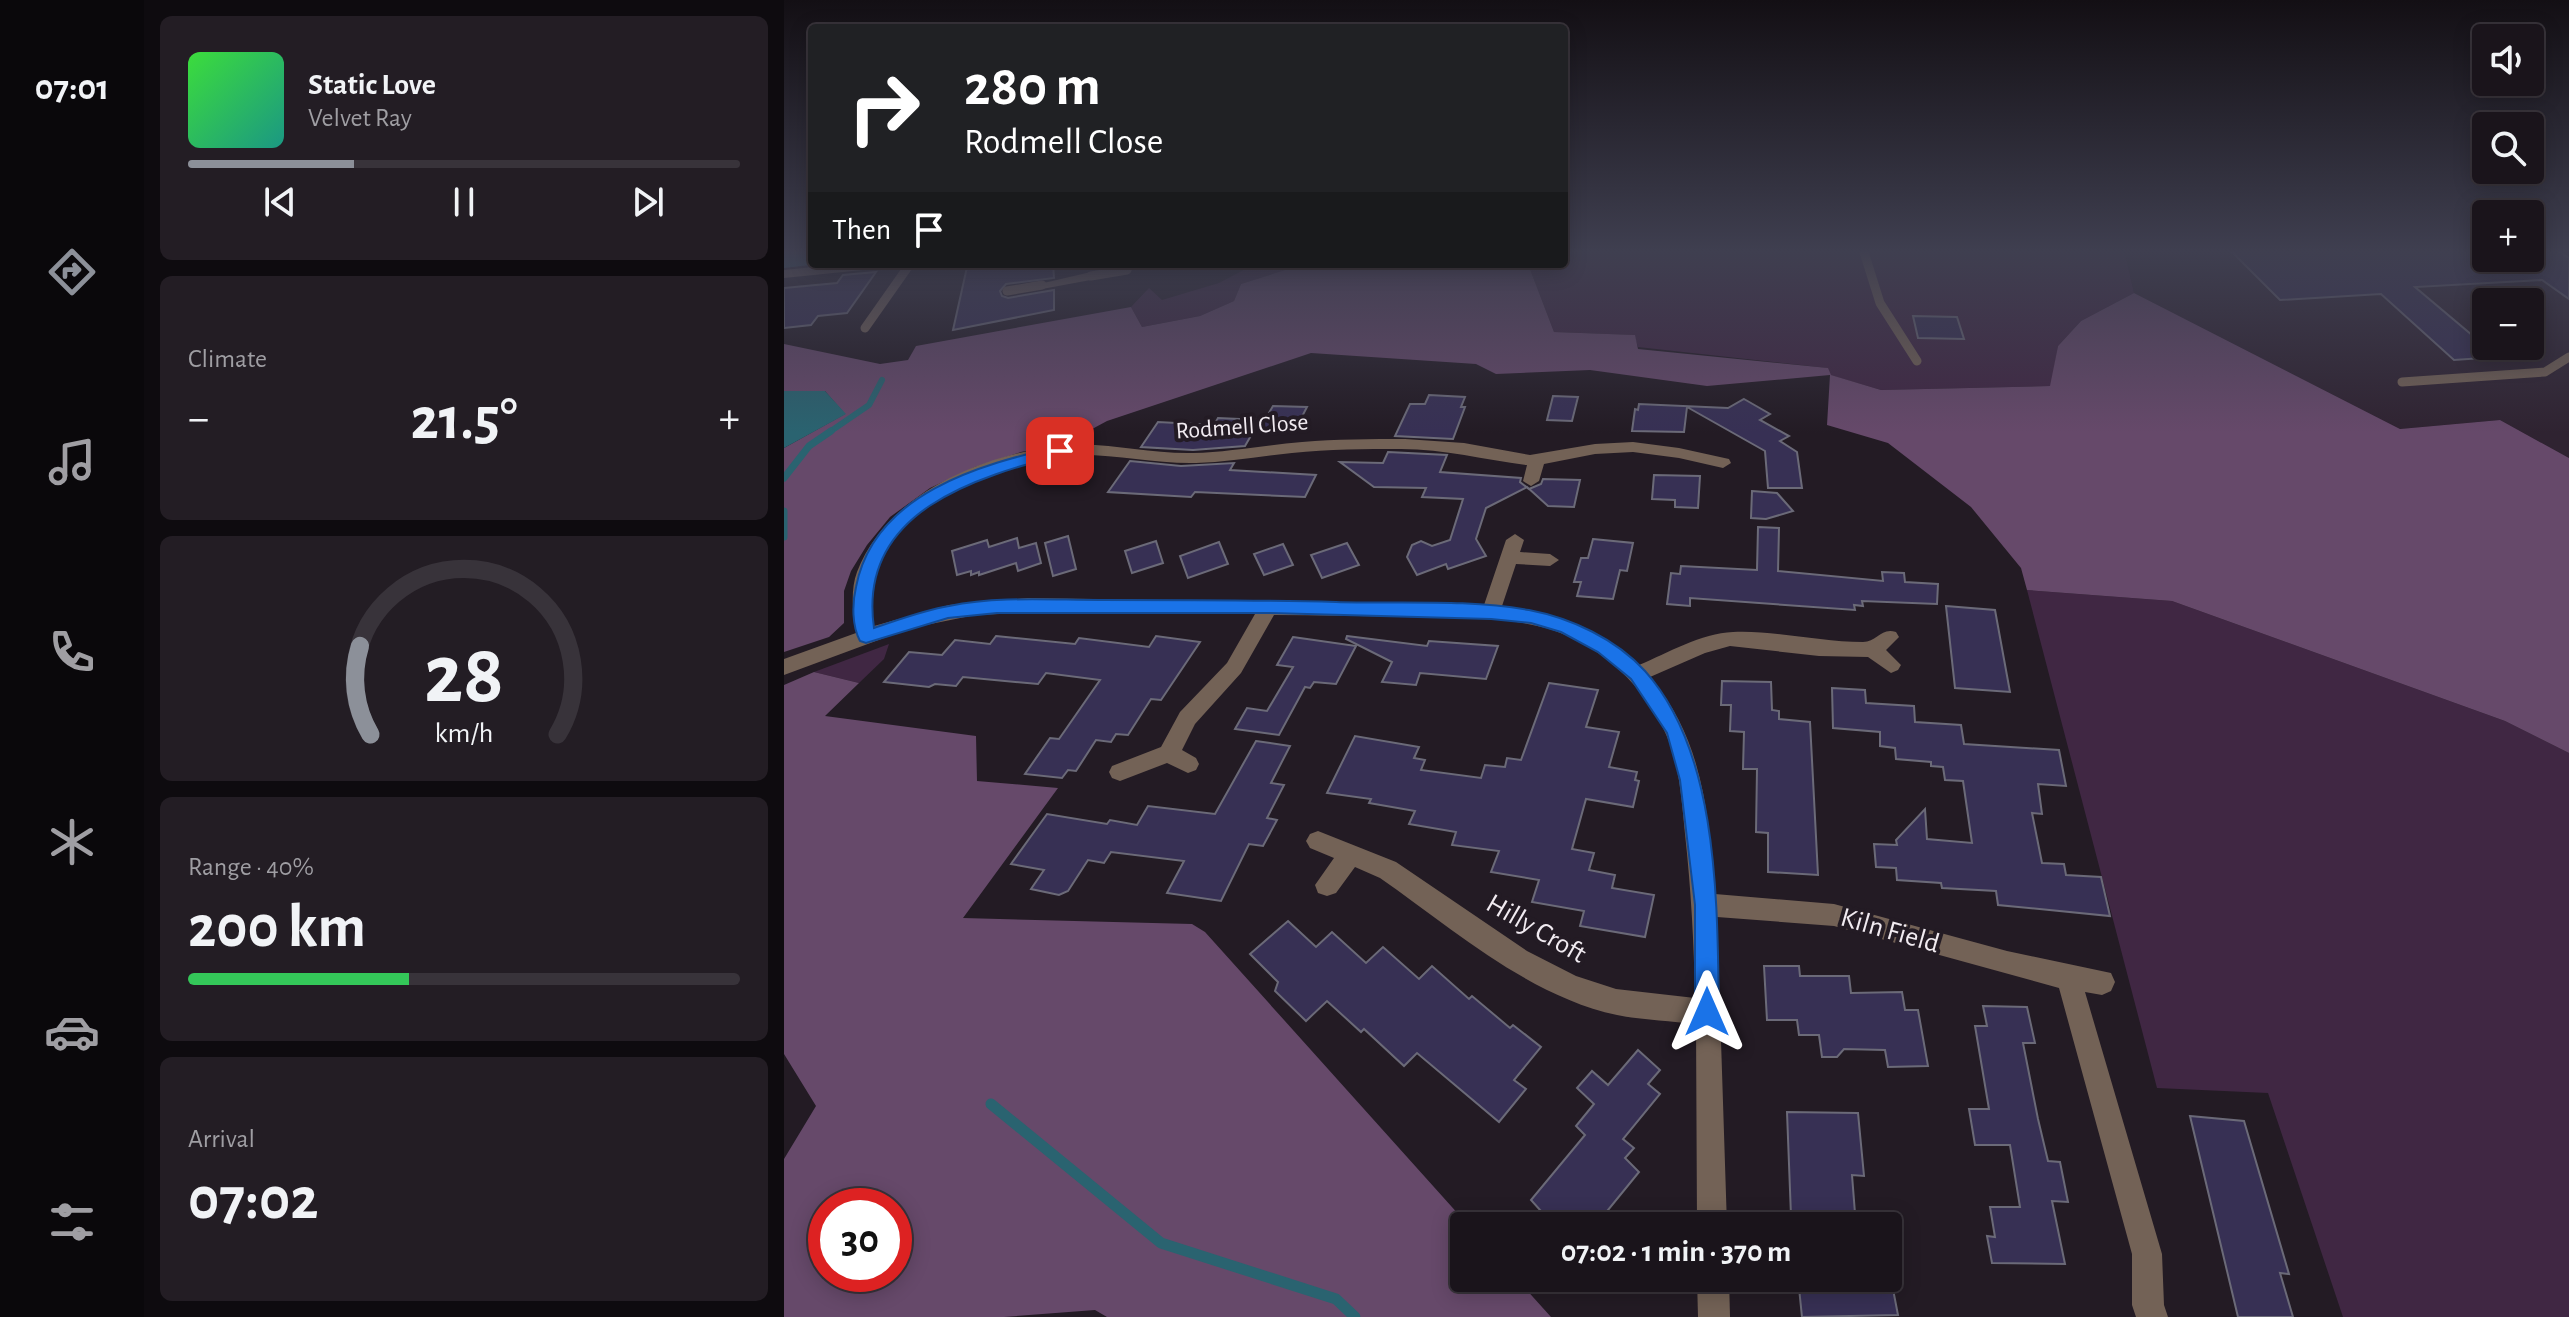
<!DOCTYPE html>
<meta charset="utf-8">
<style>
:root{--surface:#1a141b;--page:#231d24;--text:#f1f3f6;--muted:#9f9ea3;--line:#38333a;--accent:#8c9099}
body{margin:0;font-family:"Alegreya Sans",sans-serif;background:var(--page);color:var(--text);height:100vh;display:flex;flex-direction:column;font-size:30px;white-space:nowrap}
*{box-sizing:border-box;margin:0}
p{font-size:26px;color:var(--muted)}
.icon{flex:none;width:44px;height:44px;fill:none;stroke:currentColor;stroke-width:2;stroke-linecap:round;stroke-linejoin:round}
.map{position:relative;flex:1;overflow:hidden}
.sheet{display:flex;flex-direction:column;gap:16px;padding:16px;background:#0e0b0f;width:640px}
.sheet>*{flex:none}
.banner{position:absolute;left:24px;top:24px;width:760px;height:244px;border-radius:8px;box-shadow:0 4px 20px #0003,0 0 0 2px var(--line);background:#202124;color:#fff;overflow:hidden}
.controls{position:absolute;left:1688px;top:24px;display:grid;gap:16px}
.controls a{display:grid;place-items:center;width:72px;height:72px;border-radius:8px;background:var(--surface);box-shadow:0 4px 20px #0003,0 0 0 2px var(--line);font-size:40px}
.speed{position:absolute;left:24px;top:1188px;display:flex;gap:16px;font-size:40px;font-weight:700;text-align:center}
.speed>*{display:grid;place-content:center;width:104px;height:104px;border-radius:50%;background:var(--surface);box-shadow:0 4px 20px #0003,0 0 0 2px var(--line);line-height:1}
.speed .limit{border:12px solid #d22;background:#fff;color:#111}
.pin{position:absolute;display:grid;place-items:center;width:68px;height:68px;color:#fff;margin:-34px;border-radius:16px;box-shadow:0 4px 12px #0006}
.me{position:absolute;width:88px;margin:-44px;rotate:0deg;stroke-linejoin:round;filter:drop-shadow(0 0 6px #0008)}
.turn{display:flex;align-items:center;gap:28px;height:168px;padding:0 24px;font-size:36px}
.turn .icon{width:104px;height:104px;stroke-width:2.5}
.turn b{display:block;font-size:56px;line-height:68px}
.then{display:flex;align-items:center;height:76px;padding:0 24px;background:#0003;gap:16px;font-size:30px}
.big{font-size:60px;font-weight:700;line-height:1.1}
.sheet .tile{flex:1;display:flex;flex-direction:column;justify-content:center;gap:12px;min-width:0;padding:0 28px;border-radius:12px;background:var(--page)}
.sheet .dial{align-items:center;gap:0}
.dial svg{height:208px;overflow:visible;fill:none;stroke:var(--line);stroke-width:7;stroke-linecap:round;text-anchor:middle}
.dial text{fill:var(--text);stroke:none}
.song{display:flex;align-items:center;gap:24px}
.cover{width:96px;height:96px;border-radius:12px;background:linear-gradient(135deg,hsl(120 70% 55%),hsl(170 70% 35%))}
.played{height:8px;border-radius:4px;background:linear-gradient(90deg,var(--accent) 30%,var(--line) 30%)}
.keys{display:flex;justify-content:space-around;direction:ltr}
.heat{display:flex;justify-content:space-between;align-items:center;font-size:44px;direction:ltr}
.charge{height:12px;border-radius:6px;background:linear-gradient(90deg,#34c759 40%,var(--line) 0)}
.trip{position:absolute;left:666px;top:1212px;width:452px;height:80px;border-radius:8px;background:var(--surface);box-shadow:0 4px 20px #0003,0 0 0 2px var(--line);font-weight:700;line-height:80px;text-align:center}
main{display:flex;flex:1;min-height:0}
.tab-bar{display:flex;flex-direction:column;width:144px;justify-content:space-around;align-items:center;background:#0a080b;color:var(--muted)}
.tab-bar .icon{width:56px;height:56px}
.tab-bar .current{color:var(--accent)}
.tab-bar b{font-size:36px;color:var(--text)}
.map>svg:first-child{display:block}
.built{fill:#2f2331;fill-rule:evenodd}
.green{fill:#402743}
.forest{fill:#66496a;fill-rule:evenodd}
.water{fill:#2a6370}
.lines{fill:none;stroke-linecap:round;stroke-linejoin:round}
.stream-far2{stroke:#2a6370;stroke-width:6}
.stream-far1{stroke:#2a6370;stroke-width:7}
.stream{stroke:#2a6370;stroke-width:11}
.river{fill:#2a6370;fill-rule:evenodd}
.building{fill:#373054;stroke:#6b6a78;stroke-width:2}
.lane{stroke:#736256;stroke-width:9}
.street{fill:#736256;fill-rule:evenodd}
.route{fill:#1a73e8;stroke:#114b97;stroke-width:2}
.labels{text-anchor:middle;dominant-baseline:central;stroke-width:8;stroke-linejoin:round;paint-order:stroke}
.street-label{font-size:24px;fill:#f1ebf1;stroke:#231b24}
.near-street-label{font-size:28px;fill:#f1ebf1;stroke:#231b24}
</style>
<main>
<nav class="tab-bar">
<b>07:01</b>
<svg class="icon current" aria-label="directions" viewBox="0 0 24 24"><path d="M12 3l9 9-9 9-9-9zM9 14v-3h6M13 9l2 2-2 2"/></svg>
<svg class="icon" aria-label="music" viewBox="0 0 24 24"><path d="M9 18V5l10-2v13"/><circle cx="6" cy="18" r="3"/><circle cx="16" cy="16" r="3"/></svg>
<svg class="icon" aria-label="phone" viewBox="0 0 24 24"><path d="M5 4h4l2 5-3 2q2 4 5 5l2-3 5 2v4C11 20 4 13 5 4z"/></svg>
<svg class="icon" aria-label="climate" viewBox="0 0 24 24"><path d="M12 3v18M4 7l16 10M4 17L20 7"/></svg>
<svg class="icon" aria-label="car" viewBox="0 0 24 24"><path d="M5 17H2v-5l4-1 3-4h7l3 4 3 1v5h-3M9 17h6M6 11h13"/><circle cx="7" cy="17" r="2"/><circle cx="17" cy="17" r="2"/></svg>
<svg class="icon" aria-label="filters" viewBox="0 0 24 24"><path d="M4 7h16M4 17h16"/><circle cx="9" cy="7" r="2"/><circle cx="15" cy="17" r="2"/></svg>
</nav>
<section class="sheet">
<div class="tile">
<div class="song"><i class="cover"></i><div><b>Static Love</b><p>Velvet Ray</p></div></div>
<div class="played"></div>
<div class="keys"><svg class="icon" aria-label="previous" viewBox="0 0 24 24"><path d="M18 5L8 12l10 7zM5 5v14"/></svg><svg class="icon" aria-label="pause" viewBox="0 0 24 24"><path d="M8 5v14M16 5v14"/></svg><svg class="icon" aria-label="next" viewBox="0 0 24 24"><path d="M6 5l10 7-10 7zM19 5v14"/></svg></div>
</div>
<div class="tile"><p>Climate</p>
<div class="heat"><a>−</a><b class="big">21.5°</b><a>+</a></div>
</div>
<div class="tile dial"><svg viewBox="0 0 100 80">
<path d="M14 69A42 42 0 1 1 86 69"/>
<path d="M14 69A42 42 0 0 1 10 35" stroke="#8c9099"/>
<text x="50" y="56" font-size="32" font-weight="700">28</text>
<text x="50" y="72" font-size="11">km/h</text>
</svg></div>
<div class="tile"><p>Range · 40%</p><b class="big">200 km</b><div class="charge"></div></div>
<div class="tile"><p>Arrival</p><b class="big">07:02</b></div>
</section>
<div class="map">
<svg width="1785" height="1317" viewBox="0 0 1785 1317">
<rect width="100%" height="100%" fill="#231b24"/>
<path class="built" d="M1340,249H1702V258H1746V249H1785V458L1716,420L1616,429L1350,293ZM1702,302H1746V346H1702Z"/>
<g class="green">
<polygon points="780,249 1340,249 1350,293 1297,321 1274,346 1267,386 1097,390 1046,375 1043,368 854,347 850,335 770,332 744,264 780,264"/>
<polygon points="471,264 520,264 457,284 450,301 416,316 358,327 347,307 365,288 378,300 435,283"/>
<polygon points="1243,590 1388,601 1721,721 1785,753 1785,1317 1559,1317 1484,1093 1373,1088"/>
<polygon points="105,644 100,659 75,683 30,672"/>
</g>
<g class="forest">
<polygon points="520,264 744,264 770,332 851,335 854,349 1044,368 1047,375 1097,390 1266,386 1274,346 1297,321 1350,293 1616,429 1716,420 1785,458 1785,753 1721,721 1388,601 1243,590 1237,568 1187,507 1104,443 1043,425 1046,375 923,386 806,370 712,374 692,364 527,353 323,421 284,442 237,452 191,467 146,488 106,517 83,545 67,571 60,591 60,623 45,637 0,652 0,448 61,414 41,391 0,391 0,344 96,364 124,360 132,346 347,307 358,327 416,316 450,301 457,284"/>
<path d="M30,672L75,683L41,716L192,736L193,781L274,788L179,918L408,924L421,932L685,1226H680V1278H732L767,1317H323L311,1310L220,1317H0V1159L32,1106L0,1054V685ZM42,1206H110V1274H42Z"/>
</g>
<polygon class="water" points="0,391 41,391 62,414 0,448"/>
<g class="lines">
<polyline class="stream-far2" points="44,433 85,405 98,380"/>
<g class="stream-far1">
<polyline points="0,478 25,446 47,431"/>
<polyline points="0,511 0,537"/>
</g>
<polyline class="stream" points="207,1104 377,1243 552,1299 571,1317"/>
<polygon class="river" points="0,249 28,249 28,264 34,264 0,268"/>
</g>
<g class="building">
<polygon points="1445,249 1702,249 1702,258 1746,258 1746,249 1771,249 1785,258 1785,299 1758,280 1631,287 1714,357 1670,360 1597,294 1496,300"/>
<polygon points="199,264 269,264 270,278 222,284 216,291 218,296 224,298 270,290 270,310 169,330 183,267"/>
<polygon points="92,272 63,313 34,316 27,325 0,328 0,288 53,283 59,275"/>
<polygon points="1129,316 1173,317 1180,339 1134,338"/>
<polygon points="645,395 681,397 677,407 681,407 669,439 611,436 626,404 641,404"/>
<polygon points="769,396 794,397 788,421 763,420"/>
<polygon points="960,399 986,414 976,420 1005,436 996,441 1013,452 1018,488 984,488 981,451 903,407 900,432 848,431 851,409 854,410 855,404 944,408"/>
<polygon points="489,406 523,407 511,430 476,428"/>
<polygon points="434,418 476,420 461,446 409,450 357,447 374,422 430,425"/>
<polygon points="604,452 663,455 656,472 737,478 736,482 745,489 757,484 759,479 796,480 790,507 764,506 743,487 702,508 692,539 702,556 664,569 662,564 633,575 623,557 628,545 637,541 648,546 666,540 679,499 638,497 642,488 590,487 556,462 599,463"/>
<polygon points="346,461 397,466 450,463 446,470 532,475 521,497 411,492 407,497 324,492"/>
<polygon points="870,475 916,476 914,508 891,507 891,500 868,499"/>
<polygon points="968,491 993,493 1009,511 982,519 967,518"/>
<polygon points="974,527 995,528 994,571 1099,581 1098,572 1120,573 1121,582 1154,584 1153,604 1078,601 1079,606 1070,605 1071,610 906,598 906,606 883,604 887,573 896,574 897,566 973,570"/>
<polygon points="284,536 292,569 269,576 261,543"/>
<polygon points="233,538 235,548 252,543 257,563 234,571 232,563 195,575 195,572 187,575 187,571 173,575 168,551 203,540 205,547"/>
<polygon points="809,539 849,543 843,571 836,570 829,599 793,596 797,582 790,582 797,558 804,558"/>
<polygon points="372,541 379,563 348,573 341,551"/>
<polygon points="435,542 444,564 404,578 396,556"/>
<polygon points="563,543 575,565 538,578 527,555"/>
<polygon points="499,544 509,565 480,575 470,554"/>
<polygon points="1162,606 1211,610 1226,692 1171,688"/>
<polygon points="212,636 291,644 295,638 365,647 372,636 416,642 377,700 367,699 344,735 332,734 327,742 312,740 292,771 284,770 278,778 241,774 266,738 275,739 316,680 262,673 254,684 179,677 172,686 151,684 145,687 100,682 125,652 158,655 171,640 206,644"/>
<polygon points="563,636 643,646 645,641 714,646 702,679 636,673 632,685 598,682 608,662 562,639"/>
<polygon points="509,637 572,646 552,684 530,682 526,688 521,687 495,735 451,729 463,708 483,711 509,667 493,665"/>
<polygon points="938,681 987,682 988,710 995,711 995,719 1026,722 1034,875 984,872 984,833 972,832 973,769 959,769 960,732 946,731 947,705 937,705"/>
<polygon points="765,683 814,690 802,727 835,732 825,767 853,772 851,780 855,781 849,807 802,799 788,849 810,853 805,870 831,875 828,888 870,895 861,937 796,926 800,911 748,902 755,880 707,872 715,851 668,845 672,832 625,824 631,811 585,803 587,799 543,793 571,736 635,747 630,758 641,760 637,770 697,778 701,765 721,767 723,758 737,760"/>
<polygon points="1048,688 1081,690 1082,703 1130,706 1131,722 1177,725 1180,744 1275,750 1282,786 1254,784 1258,814 1248,813 1258,863 1280,864 1282,875 1317,877 1326,916 1214,905 1212,891 1158,888 1157,883 1113,880 1112,868 1092,867 1090,844 1113,845 1112,840 1141,809 1143,839 1188,843 1179,781 1161,780 1159,767 1147,766 1147,762 1112,759 1111,748 1096,746 1096,732 1049,728"/>
<polygon points="472,741 506,746 487,783 500,785 483,818 493,820 479,846 465,844 437,901 383,893 400,861 327,852 320,863 304,860 284,891 275,895 247,889 260,870 227,864 263,814 323,824 326,820 353,825 364,806 431,814"/>
<polygon points="504,921 532,947 548,932 582,963 599,947 635,979 648,966 685,999 688,996 726,1028 729,1025 757,1047 730,1080 742,1089 715,1122 633,1053 620,1066 580,1029 577,1032 543,1001 522,1021 491,991 494,982 466,954"/>
<polygon points="980,966 1015,966 1016,976 1065,976 1067,993 1118,992 1121,1010 1134,1010 1144,1066 1104,1067 1101,1050 1060,1049 1053,1057 1038,1057 1035,1035 1015,1035 1013,1020 983,1020"/>
<polygon points="1199,1006 1243,1007 1251,1043 1239,1043 1254,1119 1264,1161 1276,1162 1284,1202 1268,1201 1281,1264 1208,1263 1203,1236 1211,1237 1206,1207 1236,1207 1226,1145 1191,1145 1185,1109 1205,1109 1191,1026 1203,1026"/>
<polygon points="854,1050 876,1070 864,1084 876,1094 839,1139 850,1148 841,1158 855,1172 811,1226 744,1226 757,1211 747,1200 801,1135 792,1126 810,1104 793,1088 808,1071 824,1085"/>
<polygon points="1003,1112 1074,1113 1080,1176 1068,1175 1072,1226 1013,1226 1013,1216 1007,1216"/>
<polygon points="1406,1116 1460,1121 1505,1274 1496,1273 1509,1317 1454,1317"/>
<polygon points="1014,1278 1044,1278 1045,1288 1108,1284 1114,1315 1018,1317"/>
</g>
<g class="lines">
<g class="lane">
<polyline points="1079,249 1096,303 1133,361"/>
<polyline points="307,276 343,270"/>
<polyline points="223,291 258,285"/>
<polyline points="81,328 126,264"/>
<polyline points="1618,382 1761,372 1785,357"/>
</g>
<g class="street">
<polygon points="60,264 104,264 98,268 0,278 0,270"/>
<polygon points="307,272 314,276 312,279 258,289 251,285"/>
<path d="M621,439L680,443L746,455L811,444L849,442L895,448L945,459L947,463L939,468L895,458L849,452L811,454L760,464L755,481L747,486L739,481L743,465C701,460 661,449 617,449C581,449 545,449 508,453C476,456 444,462 412,463C372,464 332,454 291,455C219,458 119,498 92,572C86,589 88,608 90,626L165,605L244,598L700,605L722,540L731,534L740,540L736,552L766,554L775,560L766,566L732,564L718,606C770,613 817,628 855,665C884,653 917,633 949,632C989,630 1035,642 1079,642C1093,642 1097,627 1112,632L1115,637L1102,650L1117,665L1114,670L1107,673L1084,657L1035,656L946,646L921,653L866,677C920,741 924,814 931,894L1050,904L1223,951L1327,973L1331,982L1327,991L1318,995L1301,992L1378,1254L1380,1305L1384,1317H1352L1348,1305V1254L1275,988L1050,926L933,917L943,1226H913L912,1024C886,1021 858,1020 833,1015C744,996 668,928 596,878L571,867L552,893L543,896L534,893L531,885L550,858L526,848L522,841L526,834L534,831L612,862L743,951L792,976L832,989L911,998C910,943 907,889 901,834C898,803 896,769 884,739C864,688 815,643 762,628C717,616 670,618 624,617C579,616 535,615 490,615L457,673L411,724L398,750L412,758L415,764L412,770L404,773L383,763L336,781L328,778L325,772L328,766L377,747L396,712L443,663L471,614L270,612L191,615L127,628L0,675V659L72,633C69,613 66,591 73,572C104,491 207,450 288,445C328,443 368,454 409,453C445,452 481,445 518,442C552,439 587,439 621,439Z"/>
<polygon points="913,1278 945,1278 946,1317 914,1317"/>
</g>
</g>
<linearGradient id="sky" x2="0" y2="1"><stop stop-color="#130f14"/><stop offset="0.58" stop-color="#3f3f50"/><stop offset="1" stop-color="#3f3f50" stop-opacity="0"/></linearGradient>
<rect width="1785" height="433" fill="url(#sky)"/>
<path class="route" d="M276,446L281,448V454C192,477 73,511 90,628C114,620 140,610 165,606C214,596 266,600 316,600C395,600 473,600 552,602C615,604 683,599 745,610C787,618 832,639 861,671C936,754 933,906 935,1012L931,1021L923,1024L914,1021L911,1012V905L896,780L883,733L847,679L814,652L777,632L747,623L707,619L485,613H213L164,618L82,643L76,641C68,626 68,604 72,587C90,493 196,465 276,446Z"/>
<g class="labels">
<g class="street-label">
<text transform="translate(458 427) rotate(-4)">Rodmell Close</text>
</g>
<g class="near-street-label">
<text transform="translate(752 929) rotate(30)">Hilly Croft</text>
<text transform="translate(1106 931) rotate(16)">Kiln Field</text>
</g>
</g>
</svg>
<div class="controls">
<a><svg class="icon" aria-label="sound" viewBox="0 0 24 24"><path d="M4 9h4l5-4v14l-5-4H4zM17 9q2 3 0 6"/></svg></a>
<a><svg class="icon" aria-label="search" viewBox="0 0 24 24"><circle cx="10" cy="10" r="6"/><path d="M15 15l6 6"/></svg></a>
<a>+</a>
<a>−</a>
</div>
<div class="speed"><div class="limit">30</div></div>
<div class="pin" style="left:276px;top:451px;background:#d93025"><svg class="icon" aria-label="arrive" viewBox="0 0 24 24"><path d="M6 21V4h12l-3 4 3 4H6"/></svg></div>
<svg class="me" style="left:923px;top:1012px" viewBox="-20 -20 40 40"><path d="M0-17L14 15 0 8-14 15z" fill="#1a73e8" stroke="#fff" stroke-width="4"/></svg>
<div class="trip">07:02 · 1 min · 370 m</div>
<div class="banner">
<div class="turn"><svg class="icon" aria-label="right" viewBox="0 0 24 24"><path d="M7 20v-9h11M14 6l5 5-5 5"/></svg><div><b>280 m</b>Rodmell Close</div></div>
<div class="then">Then<svg class="icon" aria-label="arrive" viewBox="0 0 24 24"><path d="M6 21V4h12l-3 4 3 4H6"/></svg></div>
</div>
</div>
</main>
